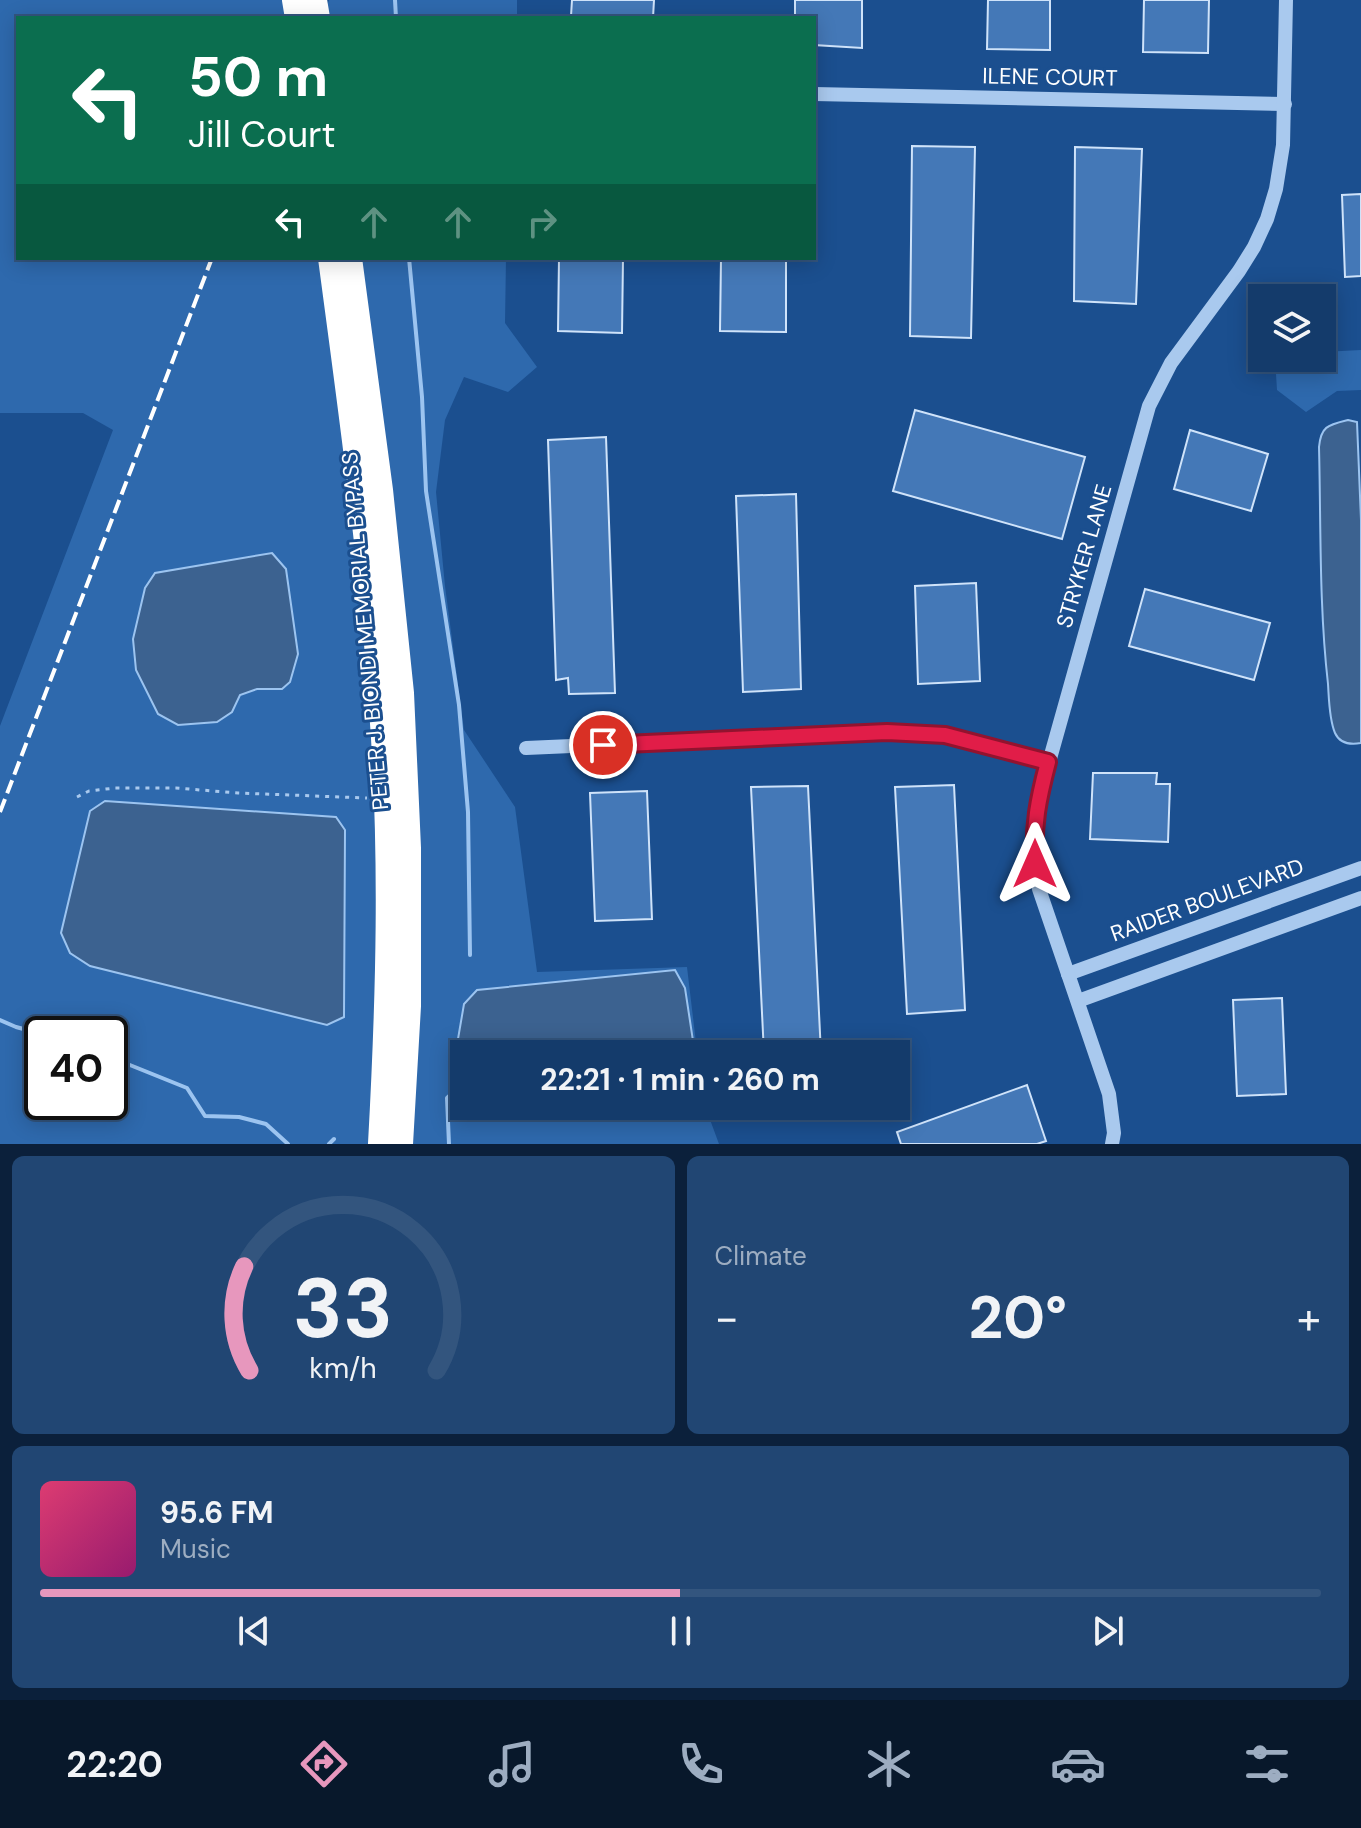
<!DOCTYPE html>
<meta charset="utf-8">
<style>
:root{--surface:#143b6b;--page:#214673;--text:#f1f3f6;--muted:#9dadc1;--line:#33557e;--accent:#e797bd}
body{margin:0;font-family:"DM Sans",sans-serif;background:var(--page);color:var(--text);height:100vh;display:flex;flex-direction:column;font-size:30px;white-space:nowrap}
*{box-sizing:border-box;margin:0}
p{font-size:26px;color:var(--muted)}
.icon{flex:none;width:44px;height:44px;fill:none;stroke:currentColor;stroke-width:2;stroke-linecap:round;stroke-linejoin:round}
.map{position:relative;height:1144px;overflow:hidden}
.side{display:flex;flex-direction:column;gap:12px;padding:12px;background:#0b203b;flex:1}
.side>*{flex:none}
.top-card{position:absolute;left:16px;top:16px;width:800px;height:244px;border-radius:0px;box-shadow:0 4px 20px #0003,0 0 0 2px var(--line);background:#0b6e4f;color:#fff;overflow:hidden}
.fabs{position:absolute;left:1248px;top:284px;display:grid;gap:16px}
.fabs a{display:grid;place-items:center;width:88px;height:88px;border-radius:0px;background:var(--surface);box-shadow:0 4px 20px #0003,0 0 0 2px var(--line);font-size:40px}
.speed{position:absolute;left:24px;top:1016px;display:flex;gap:16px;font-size:40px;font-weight:700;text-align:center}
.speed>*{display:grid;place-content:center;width:104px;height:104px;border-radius:50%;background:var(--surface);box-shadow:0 4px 20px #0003,0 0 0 2px var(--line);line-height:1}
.speed .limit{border:4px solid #111;border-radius:12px;background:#fff;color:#111}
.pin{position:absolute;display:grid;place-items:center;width:68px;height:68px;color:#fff;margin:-34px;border:4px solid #fff;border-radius:50%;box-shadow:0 2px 8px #0007}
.me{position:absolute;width:88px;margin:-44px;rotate:0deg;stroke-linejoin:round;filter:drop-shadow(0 0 6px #0008)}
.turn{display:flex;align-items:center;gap:28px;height:168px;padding:0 40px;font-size:36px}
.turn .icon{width:104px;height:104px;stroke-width:2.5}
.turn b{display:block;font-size:56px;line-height:68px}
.lanes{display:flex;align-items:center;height:76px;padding:0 40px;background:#0003;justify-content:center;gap:40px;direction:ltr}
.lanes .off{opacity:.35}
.big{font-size:60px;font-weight:700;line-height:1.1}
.side .tile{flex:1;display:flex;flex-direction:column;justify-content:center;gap:12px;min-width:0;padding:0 28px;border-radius:12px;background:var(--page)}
.side .dial{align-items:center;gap:0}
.dial svg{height:208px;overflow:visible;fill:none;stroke:var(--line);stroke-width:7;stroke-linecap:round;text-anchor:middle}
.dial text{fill:var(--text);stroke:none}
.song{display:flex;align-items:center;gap:24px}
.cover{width:96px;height:96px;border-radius:12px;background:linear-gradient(135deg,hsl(340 70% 55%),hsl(320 70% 35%))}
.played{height:8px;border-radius:4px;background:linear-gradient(90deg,var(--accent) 50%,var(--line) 50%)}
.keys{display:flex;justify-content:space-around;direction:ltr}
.heat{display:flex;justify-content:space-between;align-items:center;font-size:44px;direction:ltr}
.side .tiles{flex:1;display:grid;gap:12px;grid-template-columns:1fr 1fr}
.tile:last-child{grid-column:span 2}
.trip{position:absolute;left:450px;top:1040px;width:460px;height:80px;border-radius:0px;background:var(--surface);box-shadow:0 4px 20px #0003,0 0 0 2px var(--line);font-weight:700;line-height:80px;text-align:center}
.tabs{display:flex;height:128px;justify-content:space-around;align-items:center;background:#08182b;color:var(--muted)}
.tabs .icon{width:56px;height:56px}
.tabs .current{color:var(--accent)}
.tabs b{font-size:36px;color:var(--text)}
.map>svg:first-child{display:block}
.green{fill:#2e69ad;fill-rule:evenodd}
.water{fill:#3c6290;stroke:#9cc4f0;stroke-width:2}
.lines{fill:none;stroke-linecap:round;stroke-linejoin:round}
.stream{stroke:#9cc4f0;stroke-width:4}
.building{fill:#4478b7;stroke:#cfe3fa;stroke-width:2}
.path{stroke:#a9c9ee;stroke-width:3;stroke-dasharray:4 6;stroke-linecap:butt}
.minor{stroke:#a9c9ee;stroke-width:14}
.highway{stroke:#fff;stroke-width:24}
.rail{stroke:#fff;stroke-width:4;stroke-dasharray:14 6;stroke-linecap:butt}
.route-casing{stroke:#92132f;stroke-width:20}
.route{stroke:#e11d48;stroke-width:14}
.labels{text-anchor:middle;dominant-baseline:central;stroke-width:6;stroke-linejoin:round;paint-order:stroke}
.street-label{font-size:22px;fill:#fff;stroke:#1b4f8f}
</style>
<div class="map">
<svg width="1361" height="1144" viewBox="0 0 1361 1144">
<rect width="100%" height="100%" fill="#1b4f8f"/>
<g class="green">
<path d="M0,0H284L286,18H18V258H506L505,323L537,367L508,392L464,377L445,420L436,492L445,586L464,730L515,807L537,972L687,967L697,1051V1054H464V1106H705L719,1144H0V726L113,430L83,413H0ZM42,1034H110V1102H42Z"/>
<polygon points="329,0 517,0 517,15 519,18 322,18"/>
<polygon points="1361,350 1361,390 1337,391 1306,412 1277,390 1275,358 1322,358 1322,352"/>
</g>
<g class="water">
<path d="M1348,420L1357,422L1361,520V743C1350,745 1340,744 1335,733C1329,719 1329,699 1328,684C1319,606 1321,526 1319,447C1321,426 1328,425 1348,420Z"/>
<polygon points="272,553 286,569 298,654 290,682 282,689 257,689 240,695 232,712 217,722 178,725 158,714 136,670 133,639 145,588 155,573"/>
<polygon points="105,801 336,817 345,830 344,1017 327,1025 90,966 70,953 61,933 90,811"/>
<polygon points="675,970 685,988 695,1054 464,1054 464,1086 461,1085 453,1068 464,1004 477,990"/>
</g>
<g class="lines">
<g class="stream">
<polyline points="395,0 396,18"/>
<polyline points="409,258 422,397 426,491 459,705 468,812 470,955"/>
<polyline points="0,1020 16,1027 42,1034"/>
<polyline points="110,1057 187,1088 205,1116 239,1117 266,1124 288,1144"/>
<polyline points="329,1144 334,1139"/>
<polyline points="449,1144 447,1098 461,1085"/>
</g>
</g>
<g class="building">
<polygon points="572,0 654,0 653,18 571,16"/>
<polygon points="795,0 862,0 862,48 814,45 814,18 795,18"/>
<polygon points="988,0 1050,0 1050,50 987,49"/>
<polygon points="1144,0 1209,0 1208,53 1143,52"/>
<polygon points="912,146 975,147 971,338 910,336"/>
<polygon points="1075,147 1142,149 1136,304 1074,301"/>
<polygon points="1361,194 1361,276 1345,277 1342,195"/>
<polygon points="559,258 623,258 622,333 558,331"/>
<polygon points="721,258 786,258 786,332 720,331"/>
<polygon points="915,410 1085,457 1062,539 893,491"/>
<polygon points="1190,430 1268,454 1251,511 1174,489"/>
<polygon points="606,437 615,693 569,694 568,678 556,680 548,440"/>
<polygon points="796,494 801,689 743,692 736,496"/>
<polygon points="976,583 980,681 918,684 915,586"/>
<polygon points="1145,589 1270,623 1254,680 1129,646"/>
<polygon points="1093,773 1157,773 1156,784 1170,784 1168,842 1090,839"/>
<polygon points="954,785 965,1010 907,1014 895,787"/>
<polygon points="808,786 821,1054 764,1054 751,787"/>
<polygon points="647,791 652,919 595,921 590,793"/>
<polygon points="1282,998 1286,1094 1237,1096 1233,1000"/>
<polygon points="1027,1085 1046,1141 1037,1144 901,1144 897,1132"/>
</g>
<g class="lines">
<polyline class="path" points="77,797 89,791 115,788 176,788 238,793 367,798"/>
<g class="minor">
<polyline points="814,94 1285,104"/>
<polyline points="526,748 887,732 945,735 1048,762"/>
<polyline points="1068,974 1361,868"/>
<polyline points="1078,1001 1361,898"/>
<path d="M1112,1144L1114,1133L1109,1094L1039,889C1034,862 1033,839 1035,812L1149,406L1171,363L1239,271L1254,247L1267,219L1276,189L1283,145L1286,0"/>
</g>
<g class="highway">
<polyline points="294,0 297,18"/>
<polyline points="315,0 318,18"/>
<path d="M330,258C350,408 371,558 381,709C392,854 388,999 380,1144"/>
<polyline points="350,258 381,490 402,693 409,848 409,1006 401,1144"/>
</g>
<g class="rail">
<polyline points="305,18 312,0"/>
<polyline points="0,812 212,258"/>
</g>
</g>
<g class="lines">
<g class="route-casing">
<path id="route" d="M603,745L887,732L945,735L1048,762C1038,800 1033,825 1035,864"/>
</g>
<use href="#route" class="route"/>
</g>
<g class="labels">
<g class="street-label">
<text transform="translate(1050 77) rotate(1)">ILENE COURT</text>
<text transform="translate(1084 556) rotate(-74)">STRYKER LANE</text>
<text transform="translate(365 631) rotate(-95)">PETER J. BIONDI MEMORIAL BYPASS</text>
<text transform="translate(1207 900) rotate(-20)">RAIDER BOULEVARD</text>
</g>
</g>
</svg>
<div class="fabs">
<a><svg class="icon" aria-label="layers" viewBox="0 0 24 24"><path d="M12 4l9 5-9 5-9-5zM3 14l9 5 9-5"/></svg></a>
</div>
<div class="speed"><div class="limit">40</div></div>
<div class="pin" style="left:603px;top:745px;background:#d93025"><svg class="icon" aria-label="arrive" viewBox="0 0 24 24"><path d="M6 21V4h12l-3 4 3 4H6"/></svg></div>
<svg class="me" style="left:1035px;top:864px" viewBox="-20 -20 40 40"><path d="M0-17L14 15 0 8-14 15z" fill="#e11d48" stroke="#fff" stroke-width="4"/></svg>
<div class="trip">22:21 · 1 min · 260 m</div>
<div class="top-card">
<div class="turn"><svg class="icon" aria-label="left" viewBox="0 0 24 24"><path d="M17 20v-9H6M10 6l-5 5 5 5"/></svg><div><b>50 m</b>Jill Court</div></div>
<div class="lanes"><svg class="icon" aria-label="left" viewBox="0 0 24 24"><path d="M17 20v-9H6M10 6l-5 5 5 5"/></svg><svg class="icon off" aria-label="ahead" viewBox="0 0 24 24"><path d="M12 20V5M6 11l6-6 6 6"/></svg><svg class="icon off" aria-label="ahead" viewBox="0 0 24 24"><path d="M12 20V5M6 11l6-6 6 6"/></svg><svg class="icon off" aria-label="right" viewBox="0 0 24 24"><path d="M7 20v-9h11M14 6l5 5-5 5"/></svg></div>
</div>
</div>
<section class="side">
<div class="tiles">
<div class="tile dial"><svg viewBox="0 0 100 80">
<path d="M14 69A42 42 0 1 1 86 69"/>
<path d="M14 69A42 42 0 0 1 12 29" stroke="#e797bd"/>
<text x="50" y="56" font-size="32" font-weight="700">33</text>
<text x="50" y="72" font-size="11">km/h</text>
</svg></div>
<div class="tile"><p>Climate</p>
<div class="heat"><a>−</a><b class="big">20°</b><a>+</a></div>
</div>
<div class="tile">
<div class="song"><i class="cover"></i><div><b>95.6 FM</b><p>Music</p></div></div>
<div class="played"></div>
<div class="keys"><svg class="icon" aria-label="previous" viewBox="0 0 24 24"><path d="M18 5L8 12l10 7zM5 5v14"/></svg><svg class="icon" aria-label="pause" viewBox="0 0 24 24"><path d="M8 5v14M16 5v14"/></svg><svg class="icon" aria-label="next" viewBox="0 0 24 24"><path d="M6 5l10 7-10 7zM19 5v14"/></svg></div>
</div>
</div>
</section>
<nav class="tabs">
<b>22:20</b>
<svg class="icon current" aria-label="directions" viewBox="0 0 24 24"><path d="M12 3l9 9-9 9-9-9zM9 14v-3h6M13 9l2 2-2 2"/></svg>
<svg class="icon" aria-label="music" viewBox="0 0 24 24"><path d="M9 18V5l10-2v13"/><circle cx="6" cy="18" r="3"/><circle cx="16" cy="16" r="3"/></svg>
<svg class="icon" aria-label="phone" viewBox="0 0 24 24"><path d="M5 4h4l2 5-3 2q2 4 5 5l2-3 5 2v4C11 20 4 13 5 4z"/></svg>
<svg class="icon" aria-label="climate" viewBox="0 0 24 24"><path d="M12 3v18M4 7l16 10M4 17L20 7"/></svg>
<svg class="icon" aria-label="car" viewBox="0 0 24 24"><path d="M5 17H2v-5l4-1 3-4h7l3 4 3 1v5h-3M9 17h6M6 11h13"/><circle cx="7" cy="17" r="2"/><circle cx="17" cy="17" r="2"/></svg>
<svg class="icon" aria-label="filters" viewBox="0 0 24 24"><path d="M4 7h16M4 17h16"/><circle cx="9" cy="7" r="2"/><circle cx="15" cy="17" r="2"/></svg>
</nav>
